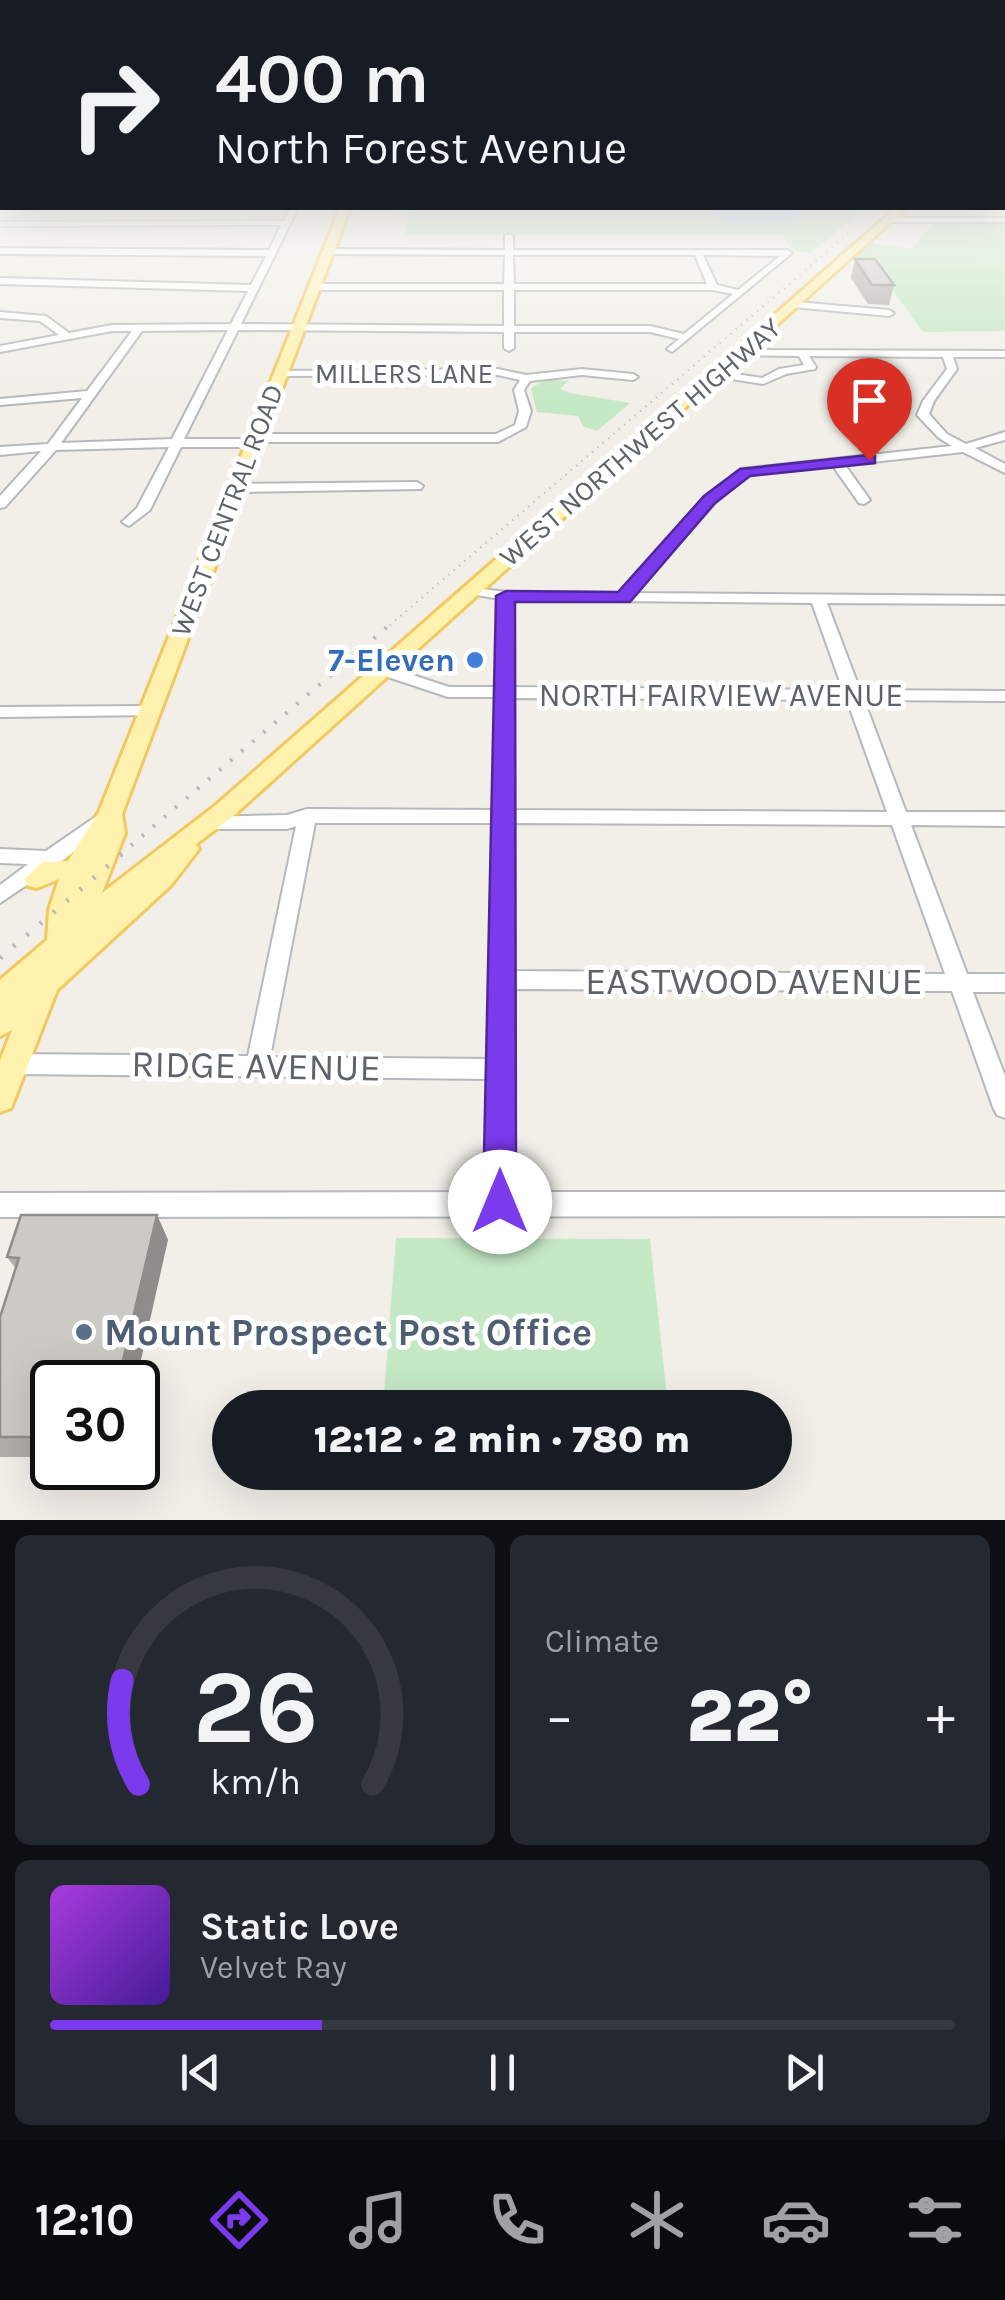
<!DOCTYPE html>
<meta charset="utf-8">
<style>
:root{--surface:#171b24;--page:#242831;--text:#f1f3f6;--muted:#9ea1a6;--line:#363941;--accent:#7c3aed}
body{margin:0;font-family:Karla,sans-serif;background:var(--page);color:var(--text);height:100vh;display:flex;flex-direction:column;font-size:38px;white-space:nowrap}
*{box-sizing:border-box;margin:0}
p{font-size:32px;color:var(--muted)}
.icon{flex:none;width:55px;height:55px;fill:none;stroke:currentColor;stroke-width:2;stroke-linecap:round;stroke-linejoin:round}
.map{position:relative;height:1520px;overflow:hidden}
.drawer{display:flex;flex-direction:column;gap:15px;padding:15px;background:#0d0f14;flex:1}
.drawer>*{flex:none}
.guide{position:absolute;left:0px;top:0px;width:1005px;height:210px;box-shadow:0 10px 40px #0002;background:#171b24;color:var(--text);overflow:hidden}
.speed{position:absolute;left:30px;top:1360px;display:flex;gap:20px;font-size:50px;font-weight:700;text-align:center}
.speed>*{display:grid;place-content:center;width:130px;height:130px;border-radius:50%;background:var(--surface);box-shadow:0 10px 40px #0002;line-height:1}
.speed .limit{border:5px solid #111;border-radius:15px;background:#fff;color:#111}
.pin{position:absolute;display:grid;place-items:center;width:85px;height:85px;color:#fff;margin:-102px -42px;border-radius:50% 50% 50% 0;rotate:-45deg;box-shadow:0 0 10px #0007}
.pin .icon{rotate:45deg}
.me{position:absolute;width:110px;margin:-55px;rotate:0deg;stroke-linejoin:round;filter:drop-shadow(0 0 8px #0008)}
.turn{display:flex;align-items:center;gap:35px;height:210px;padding:0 50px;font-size:45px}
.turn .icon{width:130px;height:130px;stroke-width:2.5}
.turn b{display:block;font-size:70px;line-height:85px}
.big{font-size:75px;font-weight:800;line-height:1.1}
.drawer .card{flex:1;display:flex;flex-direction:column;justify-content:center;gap:15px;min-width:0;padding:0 35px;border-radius:15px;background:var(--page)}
.drawer .dial{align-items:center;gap:0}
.dial svg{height:260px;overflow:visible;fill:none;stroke:var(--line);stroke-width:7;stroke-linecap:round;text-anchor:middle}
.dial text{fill:var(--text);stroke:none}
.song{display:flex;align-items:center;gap:30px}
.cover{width:120px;height:120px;border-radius:15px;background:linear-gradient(135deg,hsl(280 70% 55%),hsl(260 70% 35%))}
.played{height:10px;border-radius:5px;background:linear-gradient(90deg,var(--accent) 30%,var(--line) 30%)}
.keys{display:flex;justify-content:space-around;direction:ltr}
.heat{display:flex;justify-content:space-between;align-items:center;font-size:55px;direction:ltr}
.drawer .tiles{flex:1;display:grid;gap:15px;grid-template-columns:1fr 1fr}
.card:last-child{grid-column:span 2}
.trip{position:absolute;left:212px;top:1390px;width:580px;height:100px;border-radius:50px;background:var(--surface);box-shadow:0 10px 40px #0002;font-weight:800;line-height:100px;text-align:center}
.menu{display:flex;height:160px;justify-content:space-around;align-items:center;background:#090b0e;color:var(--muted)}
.menu .icon{width:70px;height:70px}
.menu .current{color:var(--accent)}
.menu b{font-size:45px;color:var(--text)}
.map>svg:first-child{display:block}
.green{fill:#c5e8c5}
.water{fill:#aadaff}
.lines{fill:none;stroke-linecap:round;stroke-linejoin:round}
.minor-casing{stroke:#b5b8bc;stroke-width:4}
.major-casing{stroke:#f2c960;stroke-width:6}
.minor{fill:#fff;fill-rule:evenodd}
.major{fill:#fff2af;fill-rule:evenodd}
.rail-far2{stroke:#b6b7b8;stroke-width:2.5;stroke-dasharray:1 6;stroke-linecap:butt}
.rail-far1{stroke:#b6b7b8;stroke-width:4;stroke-dasharray:2.5 12;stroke-linecap:butt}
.rail{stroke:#b6b7b8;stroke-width:5;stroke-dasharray:2.5 15;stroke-linecap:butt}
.wall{fill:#afaea9}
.shaded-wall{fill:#8f8d8a}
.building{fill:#cccac5;stroke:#8f8d8a;stroke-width:2.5}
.route{fill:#7c3aed;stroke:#51269a;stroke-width:2.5}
.shop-dot{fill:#3f7fe0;stroke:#fff;stroke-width:4}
.service-dot{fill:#5c6f8a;stroke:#fff;stroke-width:4}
.labels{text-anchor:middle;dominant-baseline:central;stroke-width:10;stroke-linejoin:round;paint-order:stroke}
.far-street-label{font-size:28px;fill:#5f6368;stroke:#fff}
.shop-label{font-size:32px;font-weight:bold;fill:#366cbe;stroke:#fff;text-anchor:end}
.street-label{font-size:32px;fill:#5f6368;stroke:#fff}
.near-street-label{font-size:38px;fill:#5f6368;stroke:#fff}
.near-service-label{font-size:38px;font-weight:bold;fill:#4e5e75;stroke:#fff;text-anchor:start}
</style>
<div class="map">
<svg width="1005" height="1520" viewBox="0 0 1005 1520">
<rect width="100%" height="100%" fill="#f1efe8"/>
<g class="green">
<polygon points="357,208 865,208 810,253 793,251 783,235 406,235 409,211 355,212"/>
<polygon points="934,221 1005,221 1005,331 923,332 869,258 856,258 870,243 912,249"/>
<polygon points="547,379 568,381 560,389 570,393 630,403 597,431 583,426 578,416 537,412 531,388"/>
<polygon points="396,1238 650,1239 668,1407 383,1407"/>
<polygon points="378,1472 675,1472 676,1484 377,1484"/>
</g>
<path class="water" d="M704,208H798L801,215L797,220C771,223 719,231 704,208Z"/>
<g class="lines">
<g class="minor-casing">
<g id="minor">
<rect x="1002" y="194" width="3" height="4"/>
<rect x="0" y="196" width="2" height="4"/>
<path d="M290,208H298L241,324L504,326V290H315L310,287L315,284H504L505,255L325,254L328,249L505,250V236L509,234L513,236V250H788L792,253L672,352L667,349L679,339L650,332H514V348L509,351L504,348V332L238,330L184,439H251L252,435L256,434H496L515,425L519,411L514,390L520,380L498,375L276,376L275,374L280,371L498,369L526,375L582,369L633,374L638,377L633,380L582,375L530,381L524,390L531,411L526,427L498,442H259L258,446L254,447H181L150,510L129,526L122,522L137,508L169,447L56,450L5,507L0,508V496L41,451L0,455V447L48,444L82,398L0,405V399L87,391L132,331H112L0,352V346L59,335L40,321L0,318V312L46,316L69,333L112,325L231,324L248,291L0,284V278L251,285L266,256L0,254V248L269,250L281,225L0,226V222L284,221ZM513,255H695L707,284H514ZM703,255L780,256L738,290L717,285ZM514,290H713L733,294L684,334L650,326H514ZM228,330L172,439L61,443L142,331Z"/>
<polygon points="888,218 1005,218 1005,222 885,222"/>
<polygon points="796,302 889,310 894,313 889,316 793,307 791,305"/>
<path d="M742,350L1005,351V357H953L957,369L934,401L929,414L947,434L966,444L1005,432V440L975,448L1005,464V473L963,452L845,465L870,500L864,504L859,503L833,466L749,475L715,503L635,593L1005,596V604L827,603L860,690L1005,691V701L864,700L906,812H1005V826L911,825L967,974H1005V992H973L1005,1076V1118L997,1115L993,1107L952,991L513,989V1192H1005V1216L0,1217V1193L488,1192L490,1079L14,1074L6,1071L3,1064L6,1057L14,1054L248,1056L296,826L287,829H211L204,827L202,822L204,817L287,815L307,809L495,810L497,697H448L376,673L374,670L382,665L449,687H497L499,599L466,593V587L506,592L619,593L705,497L741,469L952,446L939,438L917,415L923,401L947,369L943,357L809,356L816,367L815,369L786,374L763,384L713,376L712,374L717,371L762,378L779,369L804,365L799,356L738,355V351ZM513,600L812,603L843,690L513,687ZM513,698L847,700L887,812L513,810ZM315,823H494L490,1059L270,1057ZM513,823L892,825L945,974L513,971Z"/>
<polygon points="417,482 423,486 421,489 236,492 230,488 236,484"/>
<polygon points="149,706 155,707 157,711 155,715 0,717 0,707"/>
<polygon points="104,811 111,813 113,818 111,823 59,863 0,903 0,885 28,864 0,863 0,849 46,851"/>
</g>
</g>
<g class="major-casing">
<polygon id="major" points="340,208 350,208 122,814 125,833 102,893 216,805 896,208 906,208 232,817 196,844 199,849 171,885 57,990 11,1108 0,1112 0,1061 12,1030 0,1036 0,980 47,940 49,910 59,879 37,888 28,886 24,879 43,862 68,861 99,812"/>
</g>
<use href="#minor" class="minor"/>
<use href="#major" class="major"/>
<polyline class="rail-far2" points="390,625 878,208"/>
<polyline class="rail-far1" points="120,855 393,622"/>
<polyline class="rail" points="0,958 123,853"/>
</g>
<g class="wall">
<polygon points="855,259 894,285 889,305 868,304 851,278"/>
<polygon points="157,1215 168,1240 52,1382 52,1457 0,1457 0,1317 16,1269 7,1257"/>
</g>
<polygon class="shaded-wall" points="157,1215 168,1240 136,1382 118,1382"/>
<g class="building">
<polygon points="855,259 875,259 894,285 872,285"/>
<polygon points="21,1215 157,1215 118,1382 52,1382 52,1437 0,1437 0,1317 19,1258 7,1257"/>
</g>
<linearGradient id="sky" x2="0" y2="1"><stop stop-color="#8fc3f1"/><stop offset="0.47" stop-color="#f9f8f5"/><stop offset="1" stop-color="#f9f8f5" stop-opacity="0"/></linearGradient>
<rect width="1005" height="400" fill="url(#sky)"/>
<polygon class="route" points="869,455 875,456 875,463 750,476 715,503 630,602 515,602 516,1202 511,1213 500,1218 488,1213 483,1202 496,596 506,591 618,592 704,496 740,469"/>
<circle class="shop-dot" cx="475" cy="660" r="10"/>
<circle class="service-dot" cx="84" cy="1332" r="10"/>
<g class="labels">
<g class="far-street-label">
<text x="404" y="373">MILLERS LANE</text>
<text transform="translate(640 442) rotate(-41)">WEST NORTHWEST HIGHWAY</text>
<text transform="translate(227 510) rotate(-69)">WEST CENTRAL ROAD</text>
</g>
<g class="shop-label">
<text x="455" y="660">7-Eleven</text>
</g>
<g class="street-label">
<text x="721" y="695">NORTH FAIRVIEW AVENUE</text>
</g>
<g class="near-street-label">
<text x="754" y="981">EASTWOOD AVENUE</text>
<text transform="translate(256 1066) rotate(1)">RIDGE AVENUE</text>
</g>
<g class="near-service-label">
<text x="104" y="1332">Mount Prospect Post Office</text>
</g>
</g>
</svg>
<div class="speed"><div class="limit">30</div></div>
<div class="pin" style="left:869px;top:460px;background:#d93025"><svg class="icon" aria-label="arrive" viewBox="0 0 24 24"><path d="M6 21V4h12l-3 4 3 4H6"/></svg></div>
<svg class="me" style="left:500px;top:1202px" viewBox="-20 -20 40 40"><circle r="19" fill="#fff"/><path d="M0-13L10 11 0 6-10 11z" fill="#7c3aed"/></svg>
<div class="trip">12:12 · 2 min · 780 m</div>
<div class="guide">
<div class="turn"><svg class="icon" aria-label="right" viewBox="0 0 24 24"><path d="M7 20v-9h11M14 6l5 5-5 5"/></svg><div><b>400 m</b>North Forest Avenue</div></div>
</div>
</div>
<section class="drawer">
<div class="tiles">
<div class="card dial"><svg viewBox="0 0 100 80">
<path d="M14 69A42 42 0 1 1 86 69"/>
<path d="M14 69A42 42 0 0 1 9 37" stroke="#7c3aed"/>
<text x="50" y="56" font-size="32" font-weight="700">26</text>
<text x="50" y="72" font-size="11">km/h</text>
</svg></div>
<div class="card"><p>Climate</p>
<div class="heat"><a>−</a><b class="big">22°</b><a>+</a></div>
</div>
<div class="card">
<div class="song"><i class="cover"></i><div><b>Static Love</b><p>Velvet Ray</p></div></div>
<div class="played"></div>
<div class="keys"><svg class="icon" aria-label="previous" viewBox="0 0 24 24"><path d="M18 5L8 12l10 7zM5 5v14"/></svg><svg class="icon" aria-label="pause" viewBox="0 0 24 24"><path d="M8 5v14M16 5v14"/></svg><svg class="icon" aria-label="next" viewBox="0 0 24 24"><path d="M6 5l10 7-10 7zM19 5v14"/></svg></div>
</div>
</div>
</section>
<nav class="menu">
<b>12:10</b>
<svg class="icon current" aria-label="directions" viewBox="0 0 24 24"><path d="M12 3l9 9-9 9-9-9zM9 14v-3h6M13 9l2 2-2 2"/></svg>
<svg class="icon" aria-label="music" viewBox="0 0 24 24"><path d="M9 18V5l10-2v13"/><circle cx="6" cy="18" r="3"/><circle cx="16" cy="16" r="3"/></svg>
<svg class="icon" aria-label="phone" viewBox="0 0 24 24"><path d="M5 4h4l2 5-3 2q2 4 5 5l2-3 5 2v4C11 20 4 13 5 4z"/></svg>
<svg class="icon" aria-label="climate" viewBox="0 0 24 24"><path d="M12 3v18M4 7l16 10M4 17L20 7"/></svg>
<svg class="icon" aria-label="car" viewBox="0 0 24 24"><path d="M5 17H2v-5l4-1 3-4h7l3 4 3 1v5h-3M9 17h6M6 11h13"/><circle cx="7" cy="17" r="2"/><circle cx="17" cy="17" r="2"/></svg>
<svg class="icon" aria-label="filters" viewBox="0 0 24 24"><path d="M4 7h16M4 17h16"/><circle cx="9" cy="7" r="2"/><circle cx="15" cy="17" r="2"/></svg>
</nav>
